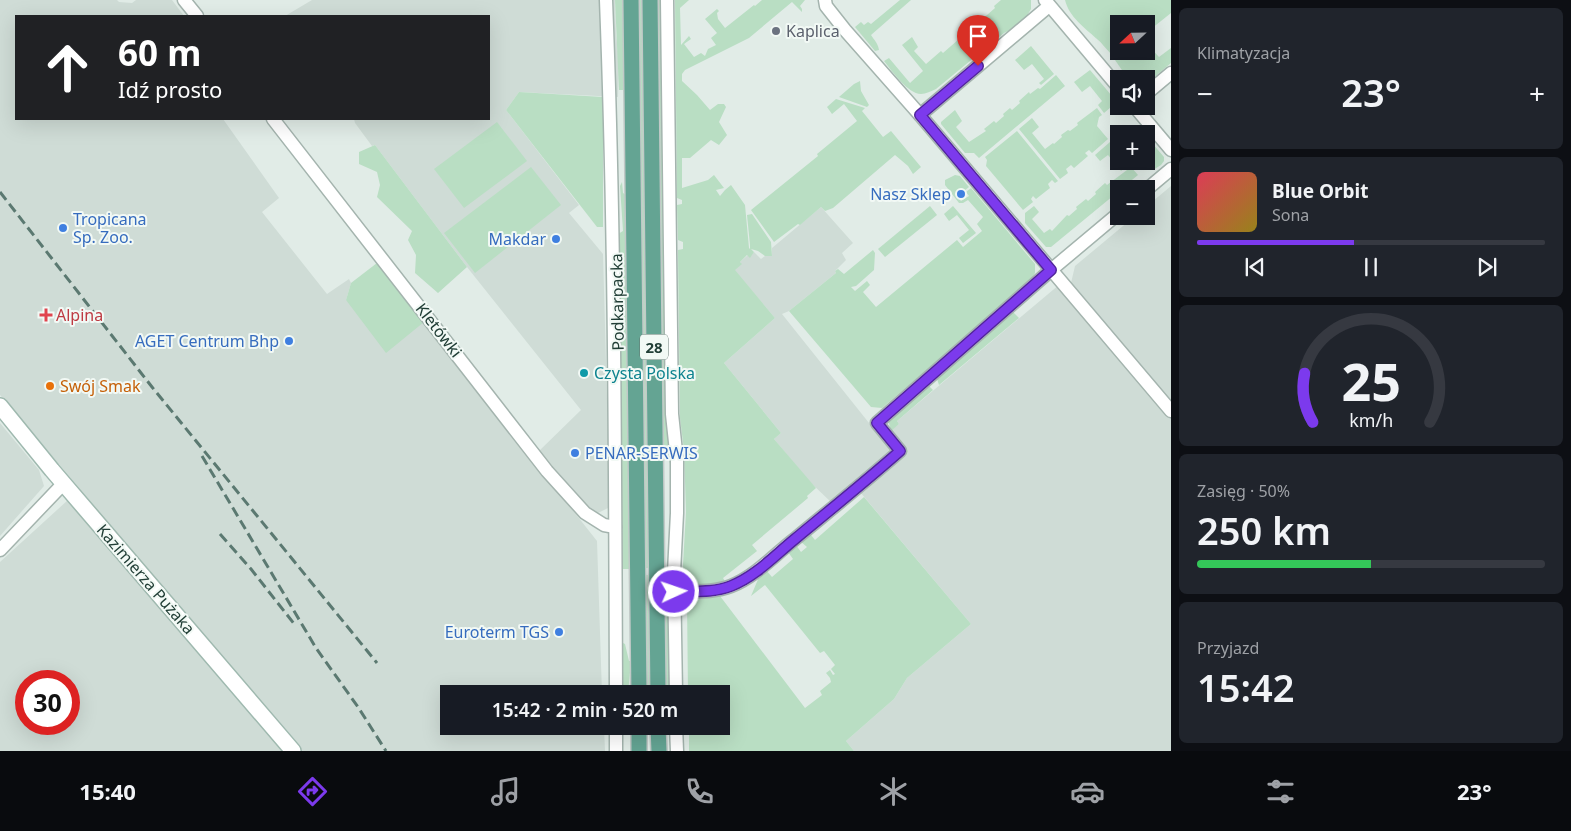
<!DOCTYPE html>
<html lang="pl">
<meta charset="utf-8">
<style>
:root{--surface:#171b24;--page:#20242c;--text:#f1f3f6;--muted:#9ea1a6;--line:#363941;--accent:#7c3aed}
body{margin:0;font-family:"Noto Sans",sans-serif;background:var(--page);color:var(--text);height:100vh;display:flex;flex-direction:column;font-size:19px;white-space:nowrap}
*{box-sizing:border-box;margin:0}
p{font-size:16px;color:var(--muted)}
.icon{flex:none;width:28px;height:28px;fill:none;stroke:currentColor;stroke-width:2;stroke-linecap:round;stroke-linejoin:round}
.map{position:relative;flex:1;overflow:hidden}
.drawer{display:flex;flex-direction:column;gap:8px;padding:8px;background:#0d0f14;width:400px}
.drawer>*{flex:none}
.top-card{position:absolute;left:15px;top:15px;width:475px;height:105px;border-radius:0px;box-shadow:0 5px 20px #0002;background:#202124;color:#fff;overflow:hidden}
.needle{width:32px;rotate:248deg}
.tools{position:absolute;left:1110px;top:15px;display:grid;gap:10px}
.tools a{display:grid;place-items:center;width:45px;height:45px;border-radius:0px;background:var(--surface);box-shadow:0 5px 20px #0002;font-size:25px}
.speed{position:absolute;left:15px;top:670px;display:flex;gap:10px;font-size:25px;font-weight:700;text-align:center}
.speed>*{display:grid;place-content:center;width:65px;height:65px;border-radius:50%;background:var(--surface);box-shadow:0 5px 20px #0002;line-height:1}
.speed .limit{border:8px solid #d22;background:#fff;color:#111}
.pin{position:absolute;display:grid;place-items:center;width:42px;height:42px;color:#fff;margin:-51px -21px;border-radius:50% 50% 50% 0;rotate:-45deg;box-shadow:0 0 5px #0007}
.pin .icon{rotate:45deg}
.me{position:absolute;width:55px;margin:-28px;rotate:87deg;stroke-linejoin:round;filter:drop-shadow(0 0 4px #0008)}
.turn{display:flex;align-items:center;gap:18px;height:105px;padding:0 20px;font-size:22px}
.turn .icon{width:65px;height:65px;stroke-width:2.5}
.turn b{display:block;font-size:35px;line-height:42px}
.big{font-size:38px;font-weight:600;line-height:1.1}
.drawer .tile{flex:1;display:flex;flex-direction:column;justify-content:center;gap:8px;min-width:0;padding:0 18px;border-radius:8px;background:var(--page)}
.drawer .dial{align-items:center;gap:0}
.dial svg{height:130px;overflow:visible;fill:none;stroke:var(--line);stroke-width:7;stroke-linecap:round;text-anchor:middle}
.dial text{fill:var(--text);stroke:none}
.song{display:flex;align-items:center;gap:15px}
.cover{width:60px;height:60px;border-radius:8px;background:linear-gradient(135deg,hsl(350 70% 55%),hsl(50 70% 35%))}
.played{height:5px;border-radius:2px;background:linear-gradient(90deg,var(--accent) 45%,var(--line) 45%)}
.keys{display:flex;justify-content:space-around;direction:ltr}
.heat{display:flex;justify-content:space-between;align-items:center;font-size:28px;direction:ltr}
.charge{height:8px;border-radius:4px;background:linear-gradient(90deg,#34c759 50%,var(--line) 0)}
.trip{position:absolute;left:440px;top:685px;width:290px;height:50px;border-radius:0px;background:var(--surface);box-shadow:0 5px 20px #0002;font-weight:600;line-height:50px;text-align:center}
.dock{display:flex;height:80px;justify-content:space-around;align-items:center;background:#090b0e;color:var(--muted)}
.dock .icon{width:35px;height:35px}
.dock .current{color:var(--accent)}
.dock b{font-size:22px;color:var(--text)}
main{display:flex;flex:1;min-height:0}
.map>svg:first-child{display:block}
.built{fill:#cfdcd6;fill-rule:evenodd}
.green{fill:#b9dec3}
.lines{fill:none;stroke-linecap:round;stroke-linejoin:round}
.street-casing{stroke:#a4b4ae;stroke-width:15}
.secondary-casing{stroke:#9fb9af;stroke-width:18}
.primary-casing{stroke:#c1c9c7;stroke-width:18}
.street{stroke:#fff;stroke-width:12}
.secondary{stroke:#fff;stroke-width:15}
.primary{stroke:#64a493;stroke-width:15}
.rail{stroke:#5b7971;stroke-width:3;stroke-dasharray:10 5;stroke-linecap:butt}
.route-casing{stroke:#51269a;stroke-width:12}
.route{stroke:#7c3aed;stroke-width:9}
.worship-dot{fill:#6b7280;stroke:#f2f9f5;stroke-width:2}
.shop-dot{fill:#3f7fe0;stroke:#f2f9f5;stroke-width:2}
.health-dot{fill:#e0444e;stroke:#f2f9f5;stroke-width:2}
.culture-dot{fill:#0f9aa8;stroke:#f2f9f5;stroke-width:2}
.food-dot{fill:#e8710a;stroke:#f2f9f5;stroke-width:2}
.labels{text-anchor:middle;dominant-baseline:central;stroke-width:4;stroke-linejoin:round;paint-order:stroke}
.shield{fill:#f2f9f5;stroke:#60766f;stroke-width:1}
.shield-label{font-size:15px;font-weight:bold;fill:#213e36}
.worship-label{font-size:16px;fill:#5b616d;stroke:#f2f9f5;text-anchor:start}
.shop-label{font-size:16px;fill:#366cbe;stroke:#f2f9f5;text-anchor:end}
.street-label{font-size:16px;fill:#213e36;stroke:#f2f9f5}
.health-label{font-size:16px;fill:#be3a42;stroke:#f2f9f5;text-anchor:start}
.culture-label{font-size:16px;fill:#0d838f;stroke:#f2f9f5;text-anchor:start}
.food-label{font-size:16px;fill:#c56008;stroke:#f2f9f5;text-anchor:start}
</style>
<main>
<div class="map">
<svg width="1171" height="751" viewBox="0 0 1171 751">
<rect width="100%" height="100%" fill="#e1ece7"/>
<g class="built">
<path d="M0,0H117L119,2L132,3L136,0H172L184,16H16V119H223L279,198L262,212L327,294L349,279L351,283L346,300L424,322L597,541L602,694H449V726H604L605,751H0V562L80,489L0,395ZM26,681H69V724H26Z"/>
<polygon points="312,0 615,0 616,34 619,61 618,97 519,92 506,110 579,205 569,213 603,254 610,507 598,513 590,508 539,451 581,410 467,267 375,145 372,146 355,123 354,119 489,119 489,16 285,16"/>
<polygon points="1171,186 1171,751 854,751 846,741 894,699 907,678 971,624 855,486 833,504 809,481 774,439 781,433 724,363 775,318 734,270 741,264 740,262 748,255 750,257 754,252 761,259 765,256 772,256 772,248 821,207 853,243 842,253 846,260 835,271 836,273 789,311 782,314 881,438 899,424 897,421 1066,279 1071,283 1075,266 1135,216 1146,216 1146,207"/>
<polygon points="0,423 39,470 44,486 0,536"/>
</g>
<g class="green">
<polygon points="615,0 624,0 625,90 619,90"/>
<polygon points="638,0 643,0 650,568 644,568"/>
<polygon points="657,0 662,0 672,471 665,446 663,444 662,408"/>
<path d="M675,0H689L680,8L681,45L689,36L691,39L684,44L694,57L701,53L705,56L708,49L716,45L711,38L717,33L705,19L717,9L719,11L717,13L718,19L725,28L754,5L755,6L762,0H805L800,6L802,9V12L792,2L749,38L685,70L682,74V81L697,95L710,110L718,104H724L726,107L719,122L727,135L719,145L711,140L690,158H682V188L708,180L714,175L724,188L716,190L720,196L725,190L731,185L745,205L749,248L750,249V245L747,215L752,214L771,242L772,256H765L758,251L751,249L754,252L750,258L747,255L740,262L742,264L735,270L775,318L724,363L781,433L774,439L816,488L807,496L808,498L752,545L757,551L723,578L726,583C715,587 694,589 683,584L682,582L686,512L684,450L680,418L678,252V250L683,249V242L678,240L677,205L682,204V200L677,198Z"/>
<path d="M900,0H911L871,35C874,40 878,43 879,50L875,51L855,27L861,22L864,25L868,22L871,24Z"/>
<path d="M1001,0H1031V9L1028,14L1029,15L1016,27L1004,33L936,89C931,91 926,94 921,94C908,94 892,71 884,61L889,58L910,83L923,71L902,45L912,37L918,47L914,51L926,64L941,51L943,53L959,39L961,41L981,25L979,22L995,8L994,6Z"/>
<path d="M1065,0H1171V13L1146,33V24H1119V51H1146V43L1159,57L1171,48V63L1146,84V79H1128L1115,60L1118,57L1113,52L1111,54C1106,49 1102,43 1097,39C1085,28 1069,17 1065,0Z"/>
<polygon points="1031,46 1054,74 1041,85 1039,83 1044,79 1032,64 1024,70 1015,60"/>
<polygon points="1090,70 1117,102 1104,113 1098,105 1102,101 1090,86 1082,92 1074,82"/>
<polygon points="1056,75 1065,86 979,158 974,153 965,153 941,124 941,122 955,110 962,121 956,127 969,142 986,131 984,129 994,121 996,123 1004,116 1003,114 1010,108 1012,110 1020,103 1019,101 1029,92 1030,94 1038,88 1040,89"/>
<polygon points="860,81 861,91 869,105 867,107 839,97 854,84"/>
<polygon points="519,92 603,97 603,227 597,227 506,110"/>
<polygon points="836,99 865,108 862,111 883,137 891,131 921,167 913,174 908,166 895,155 833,208 825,211 821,207 800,225 798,224 774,242 751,210 818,156 817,154 857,121 844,104 832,114 827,107"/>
<polygon points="1097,108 1102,115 1099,117 1097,126 1108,139 1092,153 1089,150 1085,153 1088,156 1074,168 1071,165 1066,169 1068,173 1060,179 1019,129 1032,118 1039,127 1032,133 1045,149 1053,143 1054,144 1062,137 1061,135 1068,130 1070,131 1078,125 1077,123"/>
<polygon points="497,122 527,161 464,208 434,169"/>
<polygon points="1017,131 1058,181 1055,183 1052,180 1048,184 1050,188 1036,199 1033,196 1031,199 1033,202 1023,210 986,166 987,160 985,157"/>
<polygon points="1146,136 1164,157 1164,161 1161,165 1153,170 1147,166 1154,161 1150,155 1148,156 1146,154 1153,148 1146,141"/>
<polygon points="1110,142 1119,152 1119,161 1127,161 1129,164 1121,171 1108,155 1100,161 1095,155"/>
<polygon points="375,145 467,267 438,293 415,273 416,255 408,240 412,231 377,197 380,185 377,172 359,164 359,152"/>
<polygon points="531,167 561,205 475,273 444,233"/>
<polygon points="1131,167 1138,175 1121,189 1119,189 1119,191 1051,247 1046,247 1025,223 1025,213 1034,206 1039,212 1032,219 1044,233 1050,229 1052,231 1067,215 1069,216 1077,209 1076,207 1086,199 1088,201 1096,194 1095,192 1105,183 1107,185"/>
<polygon points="955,175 960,176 969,187 964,191 962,188 955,194 961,201 969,196 966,192 971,188 1035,264 1035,273 1029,283 882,408 871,407 789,311 836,273 835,271 838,269 844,274 873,250 875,253 874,270 856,286 851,287 855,291 867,281 870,285 863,292 876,307 957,240 963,247 982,231 977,224 983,217 968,200 963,203 959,203 945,185 945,180"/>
<polygon points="622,182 623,193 626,195 631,569 621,569 618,234 623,231 620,186"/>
<polygon points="930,206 937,215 885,257 878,249"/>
<polygon points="953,206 976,233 963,243 959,238 969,230 957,215 949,221 944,214"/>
<polygon points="377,263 424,322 386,353 346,300 351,283"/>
<polygon points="1013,312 1019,318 939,385 936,376"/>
<polygon points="925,385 930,387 933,390 897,421 899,424 891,431 888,420"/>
<polygon points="864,497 971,624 907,678 894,699 846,741 854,751 689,751 689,726 721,726 721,694 688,694 687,601 720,596 805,708 822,695 820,691 831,682 830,678 826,673 830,670 833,675 835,674 831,669 835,665 824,651 820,653 765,585 751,596 759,577 766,570 772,577 793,559 788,552 796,545 801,552 807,547 800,541 807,535 811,535 815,540"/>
<polygon points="644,575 650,575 651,694 646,694"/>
<polygon points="664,575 669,575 670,694 665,694"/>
<polygon points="623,643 625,644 629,661 631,661 628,694 623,694"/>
</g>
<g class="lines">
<g class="street-casing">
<g id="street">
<polyline points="184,0 197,16"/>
<path d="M606,0C615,231 615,462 616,694"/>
<polyline points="667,0 672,414 677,461 677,513 674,572 676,694"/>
<polyline points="825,0 826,6 845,30 920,115 1171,411"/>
<polyline points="1045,0 1119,88"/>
<polyline points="1146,94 1171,73"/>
<polyline points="1134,106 1171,150"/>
<polyline points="920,115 1049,6"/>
<polyline points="273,119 547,471 585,513 604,525 615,527"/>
<polyline points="1146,190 1171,169"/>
<polyline points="0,550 64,483"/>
<path d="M674,592C693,591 713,593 731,586C756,576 774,555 795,539C830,510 866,481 900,451L877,423L1051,270L1119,213"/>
<polyline points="616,726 616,751"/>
<polyline points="676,726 677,751"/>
</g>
</g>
<g class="secondary-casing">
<polyline id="secondary" points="0,406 52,470 293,751"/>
</g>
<g class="primary-casing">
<g id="primary">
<polyline points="631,0 639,694"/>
<polyline points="650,0 658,694"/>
<polyline points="639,726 639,751"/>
<polyline points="658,726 659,751"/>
</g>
</g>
<use href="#street" class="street"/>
<use href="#secondary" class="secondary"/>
<use href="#primary" class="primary"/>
<g class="rail">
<polyline points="0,192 152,387 377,663"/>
<polyline points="202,456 316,648 358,707 386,751"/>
<polyline points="220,534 251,569 295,625"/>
</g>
</g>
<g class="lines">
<g class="route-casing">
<path id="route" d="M674,592C693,591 713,593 731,586C756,576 774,556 795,539C830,510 866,481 900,451L877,423L1051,270L920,115L978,66"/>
</g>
<use href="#route" class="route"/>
</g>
<circle class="worship-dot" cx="776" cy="31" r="5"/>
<g class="shop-dot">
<circle cx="961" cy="194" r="5"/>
<circle cx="63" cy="228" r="5"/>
<circle cx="556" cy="239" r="5"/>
<circle cx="289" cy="341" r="5"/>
<circle cx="575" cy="453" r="5"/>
<circle cx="559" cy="632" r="5"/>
</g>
<path class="health-dot" d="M43.5 307.5h5v5h5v5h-5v5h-5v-5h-5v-5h5z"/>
<circle class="culture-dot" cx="584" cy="373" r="5"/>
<circle class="food-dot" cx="50" cy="386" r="5"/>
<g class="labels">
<rect class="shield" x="640" y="334.5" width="28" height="25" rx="4"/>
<g class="shield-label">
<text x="654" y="347">28</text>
</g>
<g class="worship-label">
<text x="786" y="31">Kaplica</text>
</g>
<g class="shop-label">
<text x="951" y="194">Nasz Sklep</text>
<text x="73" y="219" text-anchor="start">Tropicana<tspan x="73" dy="18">Sp. Zoo.</tspan></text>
<text x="546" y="239">Makdar</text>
<text x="279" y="341">AGET Centrum Bhp</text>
<text x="585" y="453" text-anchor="start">PENAR-SERWIS</text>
<text x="549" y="632">Euroterm TGS</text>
</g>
<g class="street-label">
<text transform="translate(617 302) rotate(-91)">Podkarpacka</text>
<text transform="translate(439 330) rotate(52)">Kletówki</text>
<text transform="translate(146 579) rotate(49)">Kazimierza Pużaka</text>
</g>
<g class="health-label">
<text x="56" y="315">Alpina</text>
</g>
<g class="culture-label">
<text x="594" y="373">Czysta Polska</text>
</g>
<g class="food-label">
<text x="60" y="386">Swój Smak</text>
</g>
</g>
</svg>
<div class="tools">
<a><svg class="needle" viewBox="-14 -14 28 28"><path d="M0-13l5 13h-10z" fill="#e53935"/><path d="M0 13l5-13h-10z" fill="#9ea1a6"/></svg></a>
<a><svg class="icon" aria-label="sound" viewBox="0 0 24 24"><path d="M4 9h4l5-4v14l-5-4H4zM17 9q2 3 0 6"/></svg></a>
<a>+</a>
<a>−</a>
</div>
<div class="speed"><div class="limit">30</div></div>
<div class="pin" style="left:978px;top:66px;background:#d93025"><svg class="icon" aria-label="arrive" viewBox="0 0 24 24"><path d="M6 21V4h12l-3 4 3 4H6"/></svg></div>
<svg class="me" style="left:674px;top:592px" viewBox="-20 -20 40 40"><circle r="17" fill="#7c3aed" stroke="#fff" stroke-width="3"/><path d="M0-11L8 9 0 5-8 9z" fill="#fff"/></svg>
<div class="trip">15:42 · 2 min · 520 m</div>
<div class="top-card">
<div class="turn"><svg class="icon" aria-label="ahead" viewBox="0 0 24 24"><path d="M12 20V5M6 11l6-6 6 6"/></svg><div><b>60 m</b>Idź prosto</div></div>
</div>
</div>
<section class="drawer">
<div class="tile"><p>Klimatyzacja</p>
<div class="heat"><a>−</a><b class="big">23°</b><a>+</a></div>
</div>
<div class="tile">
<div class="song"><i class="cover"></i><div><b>Blue Orbit</b><p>Sona</p></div></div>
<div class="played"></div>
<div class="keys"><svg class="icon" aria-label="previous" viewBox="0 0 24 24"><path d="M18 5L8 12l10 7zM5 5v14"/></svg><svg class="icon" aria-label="pause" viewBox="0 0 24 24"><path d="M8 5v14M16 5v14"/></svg><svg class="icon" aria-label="next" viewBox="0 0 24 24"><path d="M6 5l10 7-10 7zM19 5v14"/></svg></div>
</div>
<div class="tile dial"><svg viewBox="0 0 100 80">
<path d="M14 69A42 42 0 1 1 86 69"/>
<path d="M14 69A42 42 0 0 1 9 39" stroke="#7c3aed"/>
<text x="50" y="56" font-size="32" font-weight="700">25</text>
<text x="50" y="72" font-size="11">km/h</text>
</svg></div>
<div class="tile"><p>Zasięg · 50%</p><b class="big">250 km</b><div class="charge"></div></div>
<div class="tile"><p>Przyjazd</p><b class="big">15:42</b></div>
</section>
</main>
<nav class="dock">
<b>15:40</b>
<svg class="icon current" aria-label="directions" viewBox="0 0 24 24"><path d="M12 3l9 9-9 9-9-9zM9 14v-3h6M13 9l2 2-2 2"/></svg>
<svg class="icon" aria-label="music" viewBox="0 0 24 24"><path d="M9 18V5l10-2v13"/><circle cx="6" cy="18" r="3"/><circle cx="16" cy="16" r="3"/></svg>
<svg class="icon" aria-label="phone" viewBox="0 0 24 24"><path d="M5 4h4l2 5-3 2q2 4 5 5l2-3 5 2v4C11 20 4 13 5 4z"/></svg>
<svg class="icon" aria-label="climate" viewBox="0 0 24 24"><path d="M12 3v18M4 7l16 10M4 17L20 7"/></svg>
<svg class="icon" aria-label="car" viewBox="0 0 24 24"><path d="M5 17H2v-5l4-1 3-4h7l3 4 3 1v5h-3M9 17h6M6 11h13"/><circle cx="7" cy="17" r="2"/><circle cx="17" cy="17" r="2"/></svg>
<svg class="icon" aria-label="filters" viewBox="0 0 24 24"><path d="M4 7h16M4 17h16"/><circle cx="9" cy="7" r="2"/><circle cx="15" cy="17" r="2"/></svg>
<b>23°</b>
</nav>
